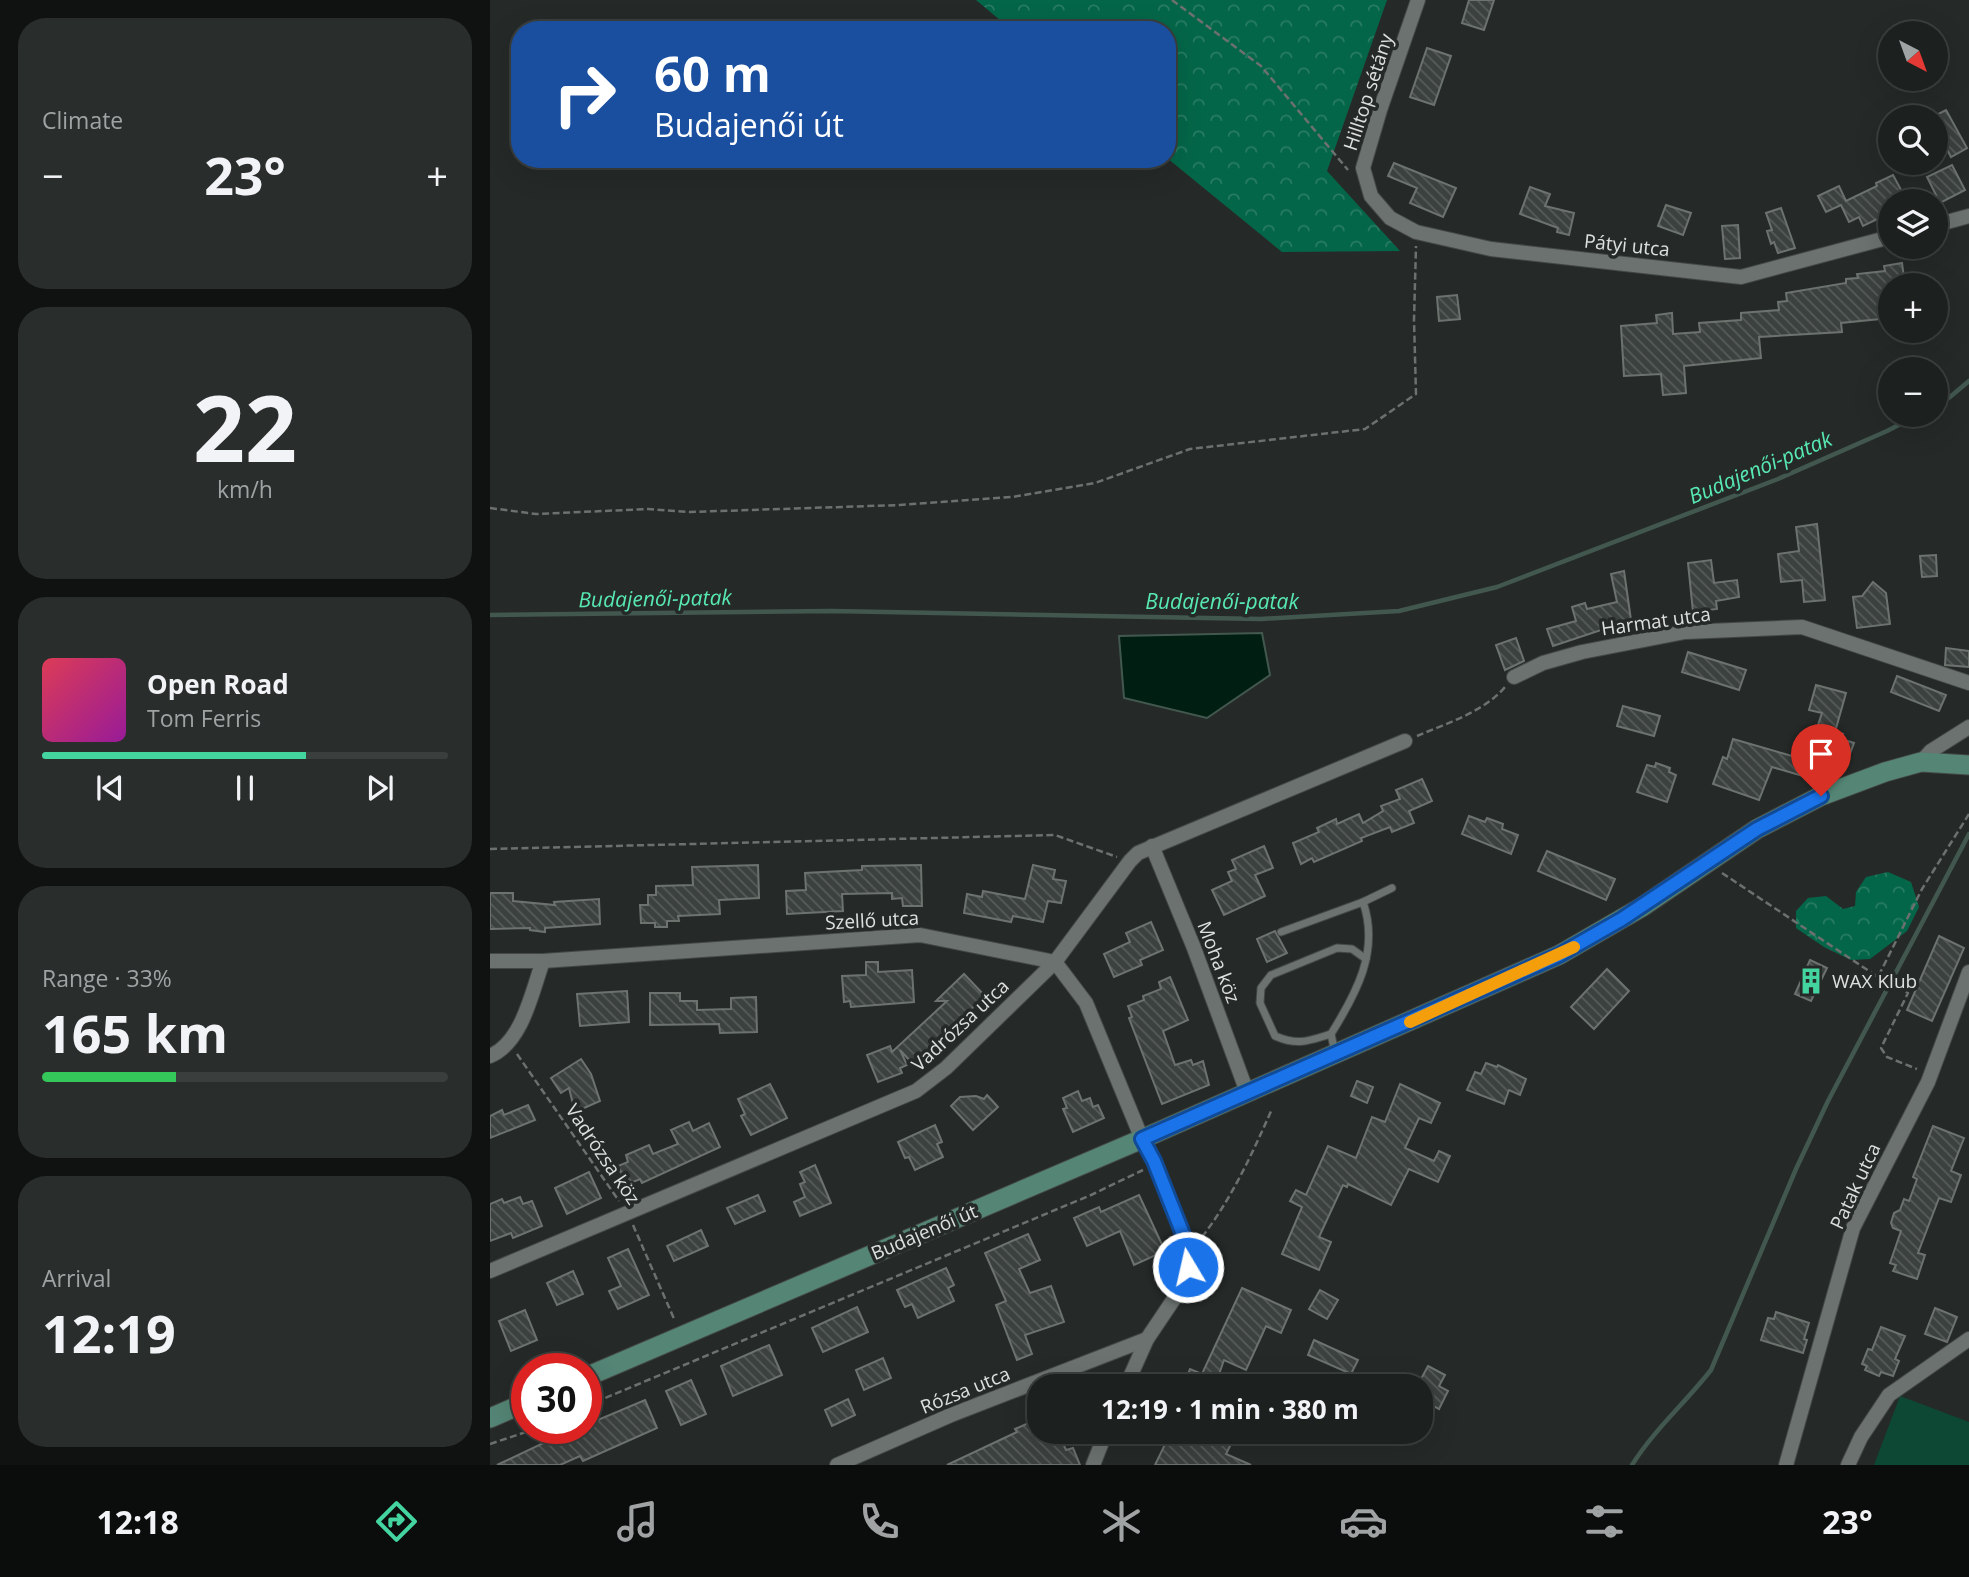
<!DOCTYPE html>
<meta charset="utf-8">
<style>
:root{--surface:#1c201e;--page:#292d2b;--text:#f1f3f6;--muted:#a0a3a4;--line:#3a3e3c;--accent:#43d4a0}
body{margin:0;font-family:"Open Sans",sans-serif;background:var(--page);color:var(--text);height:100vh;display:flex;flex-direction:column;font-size:26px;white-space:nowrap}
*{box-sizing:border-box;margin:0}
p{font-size:23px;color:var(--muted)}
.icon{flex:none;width:38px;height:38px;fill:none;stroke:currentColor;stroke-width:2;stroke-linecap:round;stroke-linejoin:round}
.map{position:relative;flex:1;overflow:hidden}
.side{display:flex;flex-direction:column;gap:18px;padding:18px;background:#0f1210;width:490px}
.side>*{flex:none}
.guide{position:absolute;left:21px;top:21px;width:665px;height:147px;border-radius:28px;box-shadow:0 7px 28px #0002,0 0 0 2px var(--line);background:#1a4fa0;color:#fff;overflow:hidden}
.needle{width:46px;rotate:139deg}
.tools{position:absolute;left:1388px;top:21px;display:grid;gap:14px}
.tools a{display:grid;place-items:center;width:70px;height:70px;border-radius:50%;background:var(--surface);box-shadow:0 7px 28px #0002,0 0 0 2px var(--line);font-size:35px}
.speed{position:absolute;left:21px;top:1353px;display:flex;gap:14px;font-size:35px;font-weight:700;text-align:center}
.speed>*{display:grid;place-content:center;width:91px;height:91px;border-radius:50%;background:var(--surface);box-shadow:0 7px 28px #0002,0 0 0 2px var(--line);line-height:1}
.speed .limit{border:10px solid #d22;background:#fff;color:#111}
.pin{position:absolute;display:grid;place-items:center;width:60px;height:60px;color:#fff;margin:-72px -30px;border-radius:50% 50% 50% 0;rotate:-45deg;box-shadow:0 0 7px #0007}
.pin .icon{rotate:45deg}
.me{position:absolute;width:77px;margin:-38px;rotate:351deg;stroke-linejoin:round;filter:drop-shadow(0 0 5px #0008)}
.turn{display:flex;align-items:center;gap:24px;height:147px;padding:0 28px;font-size:32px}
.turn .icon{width:91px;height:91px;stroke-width:2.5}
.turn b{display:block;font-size:49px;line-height:60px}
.big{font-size:52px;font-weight:700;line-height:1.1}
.side .widget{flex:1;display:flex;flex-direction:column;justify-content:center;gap:10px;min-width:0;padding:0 24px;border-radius:28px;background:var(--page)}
.side .dial{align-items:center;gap:0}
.dial b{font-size:91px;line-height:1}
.song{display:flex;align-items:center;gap:21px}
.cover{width:84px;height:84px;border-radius:10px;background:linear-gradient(135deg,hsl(350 70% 55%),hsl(300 70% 35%))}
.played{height:7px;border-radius:4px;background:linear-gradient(90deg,var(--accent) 65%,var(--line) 65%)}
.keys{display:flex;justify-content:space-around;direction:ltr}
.heat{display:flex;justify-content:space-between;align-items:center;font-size:38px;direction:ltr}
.charge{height:10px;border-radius:5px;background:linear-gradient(90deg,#34c759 33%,var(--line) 0)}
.trip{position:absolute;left:537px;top:1374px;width:406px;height:70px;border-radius:28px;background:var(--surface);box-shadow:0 7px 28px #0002,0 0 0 2px var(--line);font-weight:700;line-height:70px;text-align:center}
.tabs{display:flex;height:112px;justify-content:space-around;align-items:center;background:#0b0d0c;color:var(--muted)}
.tabs .icon{width:49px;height:49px}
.tabs .active{color:var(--accent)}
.tabs b{font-size:32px;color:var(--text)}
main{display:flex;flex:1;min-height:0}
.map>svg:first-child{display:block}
.forest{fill:url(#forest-crowns)}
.park{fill:#0c4834}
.water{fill:#001e12;stroke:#42584f;stroke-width:2}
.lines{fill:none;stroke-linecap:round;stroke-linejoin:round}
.stream{stroke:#42584f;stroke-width:4.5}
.building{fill:url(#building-back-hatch);stroke:#6c736f;stroke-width:2}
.lane-casing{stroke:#444846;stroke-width:9}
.street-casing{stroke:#444846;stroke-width:16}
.secondary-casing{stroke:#444846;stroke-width:21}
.path{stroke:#6c706e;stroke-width:2.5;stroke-dasharray:7 3.5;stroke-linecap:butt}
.lane{stroke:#6b726f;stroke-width:7}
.street{stroke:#6b726f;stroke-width:14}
.secondary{stroke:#548575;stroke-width:19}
.route-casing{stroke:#114b97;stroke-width:18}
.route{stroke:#1a73e8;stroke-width:12}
.slow{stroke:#f59e0b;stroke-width:12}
.labels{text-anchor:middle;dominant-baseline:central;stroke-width:7;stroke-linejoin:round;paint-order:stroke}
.street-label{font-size:19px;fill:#dde0de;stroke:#252a28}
.poi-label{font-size:19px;fill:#dde0de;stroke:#252a28;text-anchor:start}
.water-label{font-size:21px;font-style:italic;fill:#58e9b3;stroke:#252a28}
</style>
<main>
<section class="side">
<div class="widget"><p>Climate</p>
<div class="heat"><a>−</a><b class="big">23°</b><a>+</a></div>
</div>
<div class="widget dial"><b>22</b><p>km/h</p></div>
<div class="widget">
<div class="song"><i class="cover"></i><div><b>Open Road</b><p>Tom Ferris</p></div></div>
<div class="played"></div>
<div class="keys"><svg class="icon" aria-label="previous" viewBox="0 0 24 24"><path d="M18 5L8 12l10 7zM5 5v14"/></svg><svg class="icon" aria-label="pause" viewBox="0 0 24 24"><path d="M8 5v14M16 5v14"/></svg><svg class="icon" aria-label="next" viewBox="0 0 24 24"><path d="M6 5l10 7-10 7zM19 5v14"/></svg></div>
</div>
<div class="widget"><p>Range · 33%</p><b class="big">165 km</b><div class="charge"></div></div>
<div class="widget"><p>Arrival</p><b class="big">12:19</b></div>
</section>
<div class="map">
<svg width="1479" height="1465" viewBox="0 0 1479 1465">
<defs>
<pattern id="forest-crowns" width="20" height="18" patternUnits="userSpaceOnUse" patternTransform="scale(1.75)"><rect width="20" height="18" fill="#046648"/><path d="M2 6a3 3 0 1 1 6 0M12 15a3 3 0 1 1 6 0" fill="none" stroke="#287c62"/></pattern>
<pattern id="building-back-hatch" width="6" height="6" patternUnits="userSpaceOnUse" patternTransform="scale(1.75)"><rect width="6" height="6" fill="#3b413e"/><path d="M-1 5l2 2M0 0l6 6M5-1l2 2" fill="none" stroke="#575c59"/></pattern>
</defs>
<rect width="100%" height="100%" fill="#252a28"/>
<g class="forest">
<polygon points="486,0 897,0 837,171 910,251 792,252 677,158 677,30 522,30"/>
<polygon points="1398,872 1421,882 1429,907 1417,931 1380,959 1361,960 1334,947 1306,928 1306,911 1318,898 1336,896 1353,909 1365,906 1366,892 1376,877"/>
</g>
<polygon class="park" points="1410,1396 1479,1422 1479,1465 1384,1465"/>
<polygon class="water" points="772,633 780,675 717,718 634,698 629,636"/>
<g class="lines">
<g class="stream">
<polyline points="1446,405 1460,397 1479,381"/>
<polyline points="0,615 342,611 771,619 909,611 1007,587 1288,479 1397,431 1428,415"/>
<path d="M1142,1465C1164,1430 1195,1403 1221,1370L1306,1169L1338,1101L1479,834"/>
</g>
</g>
<g class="building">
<polygon points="979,0 1004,0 994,30 972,23"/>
<polygon points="937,48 961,56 944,105 920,97"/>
<polygon points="1456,110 1477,148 1461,157 1446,128 1446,115"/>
<polygon points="904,163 966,188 953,217 920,203 927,188 898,176"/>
<polygon points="1462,165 1475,190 1450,203 1437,177"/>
<polygon points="1403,175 1417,201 1400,201 1400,213 1373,226 1369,217 1359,222 1351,205 1336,212 1328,196 1349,186 1356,201 1387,186 1386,183"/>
<polygon points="1040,187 1060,194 1055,206 1084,213 1079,235 1067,232 1068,228 1030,214"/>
<polygon points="1176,205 1201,213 1193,235 1168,226"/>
<polygon points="1291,208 1305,248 1288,253 1284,242 1281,244 1277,231 1282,230 1276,213"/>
<polygon points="1248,225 1250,258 1235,259 1232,226"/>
<polygon points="1412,263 1415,285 1400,285 1400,318 1351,323 1352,332 1269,337 1271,358 1194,366 1196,393 1173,395 1171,374 1134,376 1131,326 1167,323 1166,315 1182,313 1183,334 1210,332 1209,323 1251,320 1251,313 1289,310 1288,302 1297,301 1296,293 1356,283 1356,279 1368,278 1367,274 1395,271 1394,266"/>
<polygon points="967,295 970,319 949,321 947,297"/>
<polygon points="1327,524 1335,600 1314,602 1312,580 1291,582 1288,554 1309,551 1306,527"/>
<polygon points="1446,555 1447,576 1432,577 1430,556"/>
<polygon points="1221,560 1224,583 1247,580 1249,597 1226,601 1227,609 1203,612 1198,563"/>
<polygon points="1134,571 1142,627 1124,630 1123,626 1063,646 1057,629 1086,621 1082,607 1095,603 1097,609 1127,602 1121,574"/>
<polygon points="1383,582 1396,593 1400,624 1367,628 1363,597 1372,596"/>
<polygon points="1026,638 1034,661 1015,670 1006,645"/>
<polygon points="1456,648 1479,651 1479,667 1455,665"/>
<polygon points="1198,652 1256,670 1249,690 1192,672"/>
<polygon points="1407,676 1456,695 1449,711 1401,692"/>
<polygon points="1326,685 1356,693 1345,732 1353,734 1351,739 1364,743 1358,759 1321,746 1332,713 1319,710"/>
<polygon points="1133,706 1170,716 1164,736 1127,726"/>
<polygon points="1243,739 1309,758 1311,751 1330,756 1323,779 1282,767 1269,800 1223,784 1233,757 1237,759"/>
<polygon points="1166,763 1180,768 1179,772 1186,775 1177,802 1147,792 1157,765 1165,767"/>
<polygon points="932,779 942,801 919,811 924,823 902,832 900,827 871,838 872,841 824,862 822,858 811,864 803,843 829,832 827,828 846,819 847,824 869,814 873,823 893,811 891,806 910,799 906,790"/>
<polygon points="979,816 995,822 997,818 1013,824 1012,829 1028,835 1021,854 972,834"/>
<polygon points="774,846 783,868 765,875 775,896 734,915 722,890 742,881 738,872 746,869 742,860"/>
<polygon points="1057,851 1125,879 1116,900 1048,871"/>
<polygon points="268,865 269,898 229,900 230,914 188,916 189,921 177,921 177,927 165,927 165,923 151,923 150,905 158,905 158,895 166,895 166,886 203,885 202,867"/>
<polygon points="431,865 432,906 413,906 412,898 402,899 402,893 352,894 353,911 297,914 296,891 316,890 315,873 372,870 372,866"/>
<polygon points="543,865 565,870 563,879 576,881 571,903 558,901 553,922 523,916 521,922 474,913 477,894 492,897 493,891 535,899"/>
<polygon points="0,893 23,893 23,901 65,905 64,902 109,899 110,924 55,928 55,932 40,930 40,928 0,929"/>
<polygon points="661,922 673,950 650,960 652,965 624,977 614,954 640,942 636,933"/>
<polygon points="785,931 797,953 777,962 767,939"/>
<polygon points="1449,936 1474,948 1442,1021 1417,1010"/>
<polygon points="1320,960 1337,968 1321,1001 1305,994"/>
<polygon points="376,962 388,962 388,972 422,970 424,1002 361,1007 360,1001 354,1002 352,976 376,975"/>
<polygon points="1117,969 1139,991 1104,1029 1081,1007"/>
<polygon points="474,974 495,996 448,1041 451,1043 434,1061 431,1057 421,1062 410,1050 417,1065 410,1068 412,1073 388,1082 377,1055 400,1046 402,1052 457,1001 446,1001"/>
<polygon points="680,977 698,1020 673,1031 685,1065 701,1060 703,1065 713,1061 719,1085 672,1104 639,1018 642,1017 638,1006 654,1000 653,996 671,989 669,982"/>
<polygon points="137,991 139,1022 90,1026 87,994"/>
<polygon points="160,993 190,993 190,1001 207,1001 207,1010 241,1009 241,998 266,997 267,1032 230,1033 229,1024 160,1025"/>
<polygon points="91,1059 101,1074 110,1101 85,1112 79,1088 71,1093 61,1078"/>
<polygon points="996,1063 1007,1067 1008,1065 1036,1079 1030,1095 1019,1090 1014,1104 977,1090 985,1072 991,1074"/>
<polygon points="867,1081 883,1087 877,1103 861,1096"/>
<polygon points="280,1084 297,1118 261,1135 251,1116 255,1114 248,1099"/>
<polygon points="910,1084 950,1103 941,1123 929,1118 915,1148 944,1161 949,1151 960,1156 948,1182 919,1169 901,1205 858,1184 857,1187 853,1185 829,1237 841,1242 829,1270 792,1254 812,1207 800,1201 806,1190 816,1195 838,1146 866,1158 882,1117 895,1122"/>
<polygon points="588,1091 592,1101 600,1098 603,1107 608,1105 614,1118 583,1132 573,1109 577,1108 573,1098"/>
<polygon points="497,1095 508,1107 483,1130 461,1106 470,1097 486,1096 494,1099"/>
<polygon points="38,1105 45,1120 0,1138 0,1116 12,1110 14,1115"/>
<polygon points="199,1122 203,1131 219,1123 230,1147 152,1183 150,1179 136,1185 128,1166 138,1162 136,1155 159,1145 163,1154 188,1144 181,1130"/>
<polygon points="445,1125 452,1142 447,1144 453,1157 425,1170 419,1157 415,1158 408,1142"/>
<polygon points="1443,1126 1474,1138 1461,1171 1471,1175 1461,1202 1449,1198 1428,1253 1435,1255 1427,1279 1403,1271 1406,1265 1400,1263 1411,1231 1403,1228 1401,1223 1404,1213 1410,1210 1414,1199 1419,1201 1427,1179 1423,1177"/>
<polygon points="325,1165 341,1203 310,1216 304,1202 315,1197 310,1184 315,1182 310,1172"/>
<polygon points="99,1172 111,1198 77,1214 65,1188"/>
<polygon points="268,1195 275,1211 245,1224 237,1208"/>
<polygon points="649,1195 675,1251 644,1265 630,1231 597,1246 584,1218 609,1207 611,1212"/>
<polygon points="30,1197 33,1204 42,1201 52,1226 23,1238 21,1233 0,1241 0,1204 12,1199 14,1203"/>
<polygon points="211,1230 218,1246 184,1261 177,1246"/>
<polygon points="538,1234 550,1260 529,1269 540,1293 561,1286 574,1322 535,1335 542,1354 527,1360 506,1305 516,1301 495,1253"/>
<polygon points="138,1249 159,1295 128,1309 119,1291 131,1286 118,1258"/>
<polygon points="456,1268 464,1285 458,1288 464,1301 428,1318 422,1304 415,1307 407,1290"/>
<polygon points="83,1271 93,1294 67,1305 57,1283"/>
<polygon points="752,1288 801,1310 791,1333 776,1326 756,1370 734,1360 727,1380 741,1386 693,1386 700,1369 712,1374"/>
<polygon points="830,1290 848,1300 837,1319 819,1309"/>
<polygon points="367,1307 378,1332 333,1352 322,1328"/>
<polygon points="1445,1308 1467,1317 1457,1342 1435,1334"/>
<polygon points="35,1310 47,1340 21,1351 9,1321"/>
<polygon points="1286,1312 1319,1323 1314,1339 1317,1340 1313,1353 1271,1340 1278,1318 1284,1319"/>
<polygon points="1391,1327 1415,1336 1405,1359 1409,1361 1403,1376 1391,1372 1389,1376 1375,1370 1377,1366 1372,1364 1378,1349 1382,1350"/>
<polygon points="824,1340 868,1360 861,1374 818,1355"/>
<polygon points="279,1345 292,1375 243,1396 231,1366"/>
<polygon points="393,1358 401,1378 374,1390 366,1370"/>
<polygon points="938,1366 955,1375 949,1386 958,1391 949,1409 931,1399 931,1379"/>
<polygon points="201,1380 216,1414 191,1425 176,1391"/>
<polygon points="358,1399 365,1415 342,1426 335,1410"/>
<polygon points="155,1400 167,1428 93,1461 90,1456 70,1465 7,1465 66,1437 96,1428 96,1425"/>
<polygon points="550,1418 550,1432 568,1432 576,1450 583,1448 590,1465 457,1465 527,1432 525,1429"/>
<polygon points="681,1432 747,1432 736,1454 761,1465 665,1465"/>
</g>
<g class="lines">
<g class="lane-casing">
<g id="lane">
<polyline points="873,902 902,888"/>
<path d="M791,932L873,902C890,951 866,994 841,1034L845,1053"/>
<path d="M841,1034C818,1041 808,1046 785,1036L770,1003L771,988L781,975L847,948L862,949L876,959"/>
</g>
</g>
<g class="street-casing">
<g id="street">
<polyline points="928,0 890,110 873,168 881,196 900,218 926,232 1001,249 1251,277 1400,237"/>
<polyline points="1446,225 1479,216"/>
<polyline points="1024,677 1053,663 1092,652 1195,632 1312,627 1479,683"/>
<polyline points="1431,762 1441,751 1479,727"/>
<polyline points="662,846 704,948 757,1092"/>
<polyline points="0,961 53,961 430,935 565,962 596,1003 652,1139 664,1161 700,1252 696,1281 657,1339 636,1386"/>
<path d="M0,1056C33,1042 42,991 53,961"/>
<polyline points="0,1271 426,1091 456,1068 565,962 640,861 648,853 915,741"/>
<polyline points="347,1465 461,1415 657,1339"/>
<polyline points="603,1465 616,1432"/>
<polyline points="1296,1465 1363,1228 1438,1082 1479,972"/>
<polyline points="1358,1465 1371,1437 1399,1395 1479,1339"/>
</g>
</g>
<g class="secondary-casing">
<g id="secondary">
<polyline points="96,1377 652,1139 1069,955 1152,907 1267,829 1331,796 1395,772 1431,762 1479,765"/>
<polyline points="0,1418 37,1402"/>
</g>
</g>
<g class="path">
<polyline points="682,0 771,66 858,170"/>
<polyline points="0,508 46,514 158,509 200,512 410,505 522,497 605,483 700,449 875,429 926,394 924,320 926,246"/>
<path d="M927,736C957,723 994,712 1015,687"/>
<polyline points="0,849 565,835 627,857"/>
<polyline points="1232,873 1388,977 1432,889 1479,814"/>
<polyline points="1388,977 1418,993 1391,1048 1397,1057 1427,1069"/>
<polyline points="27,1054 129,1201"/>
<polyline points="143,1225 185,1321"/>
<path d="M712,1237C742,1198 762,1154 782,1109"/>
<polyline points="96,1406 601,1195 653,1170"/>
<polyline points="0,1444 48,1428"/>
</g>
<use href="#lane" class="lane"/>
<use href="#street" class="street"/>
<use href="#secondary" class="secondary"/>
</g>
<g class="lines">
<g class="route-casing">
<polyline id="route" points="698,1267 700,1252 664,1161 652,1139 1069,955 1132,919 1267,829 1331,796"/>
</g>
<use href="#route" class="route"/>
<polyline class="slow" points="920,1022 1084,947"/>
</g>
<defs>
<g id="building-bare" transform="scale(2.1)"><path d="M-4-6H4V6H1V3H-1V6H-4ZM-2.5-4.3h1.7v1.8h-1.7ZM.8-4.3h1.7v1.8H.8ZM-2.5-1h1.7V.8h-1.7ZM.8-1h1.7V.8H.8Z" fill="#43d4a0" stroke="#252a28" stroke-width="2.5" paint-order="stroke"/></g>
</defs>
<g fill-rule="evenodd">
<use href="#building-bare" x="1321" y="981"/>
</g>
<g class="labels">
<g class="street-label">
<text transform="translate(878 92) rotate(-72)">Hilltop sétány</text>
<text transform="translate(1137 245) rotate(6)">Pátyi utca</text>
<text transform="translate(1166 621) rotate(-8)">Harmat utca</text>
<text transform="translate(382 920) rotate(-3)">Szellő utca</text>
<text transform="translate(729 962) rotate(69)">Moha köz</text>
<text transform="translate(470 1025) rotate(-43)">Vadrózsa utca</text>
<text transform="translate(113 1154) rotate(56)">Vadrózsa köz</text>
<text transform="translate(1365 1186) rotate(-65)">Patak utca</text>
<text transform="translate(434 1232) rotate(-23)">Budajenői út</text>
<text transform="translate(475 1390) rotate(-22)">Rózsa utca</text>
</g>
<g class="poi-label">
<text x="1342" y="981">WAX Klub</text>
</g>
<g class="water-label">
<text transform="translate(1270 467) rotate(-23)">Budajenői-patak</text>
<text transform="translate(165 598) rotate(-1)">Budajenői-patak</text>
<text x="732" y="601">Budajenői-patak</text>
</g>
</g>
</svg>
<div class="tools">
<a><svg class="needle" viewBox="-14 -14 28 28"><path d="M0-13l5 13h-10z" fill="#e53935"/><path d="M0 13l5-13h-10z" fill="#a0a3a4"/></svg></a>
<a><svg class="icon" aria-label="search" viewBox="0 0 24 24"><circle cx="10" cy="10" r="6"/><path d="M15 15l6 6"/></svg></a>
<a><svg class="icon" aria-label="layers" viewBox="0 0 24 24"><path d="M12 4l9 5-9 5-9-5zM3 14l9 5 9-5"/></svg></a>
<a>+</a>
<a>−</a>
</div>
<div class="speed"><div class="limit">30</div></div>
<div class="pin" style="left:1331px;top:796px;background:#d93025"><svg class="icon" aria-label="arrive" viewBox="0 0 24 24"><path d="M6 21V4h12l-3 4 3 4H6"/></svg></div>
<svg class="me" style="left:698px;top:1267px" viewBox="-20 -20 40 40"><circle r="17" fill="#1a73e8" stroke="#fff" stroke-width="3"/><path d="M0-11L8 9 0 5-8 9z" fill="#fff"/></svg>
<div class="trip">12:19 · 1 min · 380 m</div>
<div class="guide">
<div class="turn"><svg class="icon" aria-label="right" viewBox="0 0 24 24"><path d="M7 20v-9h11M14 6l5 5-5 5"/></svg><div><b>60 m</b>Budajenői út</div></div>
</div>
</div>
</main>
<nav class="tabs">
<b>12:18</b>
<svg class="icon active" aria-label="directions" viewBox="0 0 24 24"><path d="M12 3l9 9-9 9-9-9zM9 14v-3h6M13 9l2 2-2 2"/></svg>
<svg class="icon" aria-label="music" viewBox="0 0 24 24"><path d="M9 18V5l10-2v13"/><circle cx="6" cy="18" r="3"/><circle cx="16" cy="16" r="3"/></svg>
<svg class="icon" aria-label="phone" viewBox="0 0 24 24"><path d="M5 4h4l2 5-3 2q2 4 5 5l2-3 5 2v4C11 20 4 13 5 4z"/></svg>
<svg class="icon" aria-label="climate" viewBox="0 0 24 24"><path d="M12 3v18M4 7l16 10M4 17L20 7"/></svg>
<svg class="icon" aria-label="car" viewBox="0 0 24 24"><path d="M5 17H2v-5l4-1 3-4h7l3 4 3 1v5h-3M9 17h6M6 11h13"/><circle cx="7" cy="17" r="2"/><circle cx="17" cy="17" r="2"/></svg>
<svg class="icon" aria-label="filters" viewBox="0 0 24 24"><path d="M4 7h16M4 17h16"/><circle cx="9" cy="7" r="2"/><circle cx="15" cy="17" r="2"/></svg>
<b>23°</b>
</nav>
